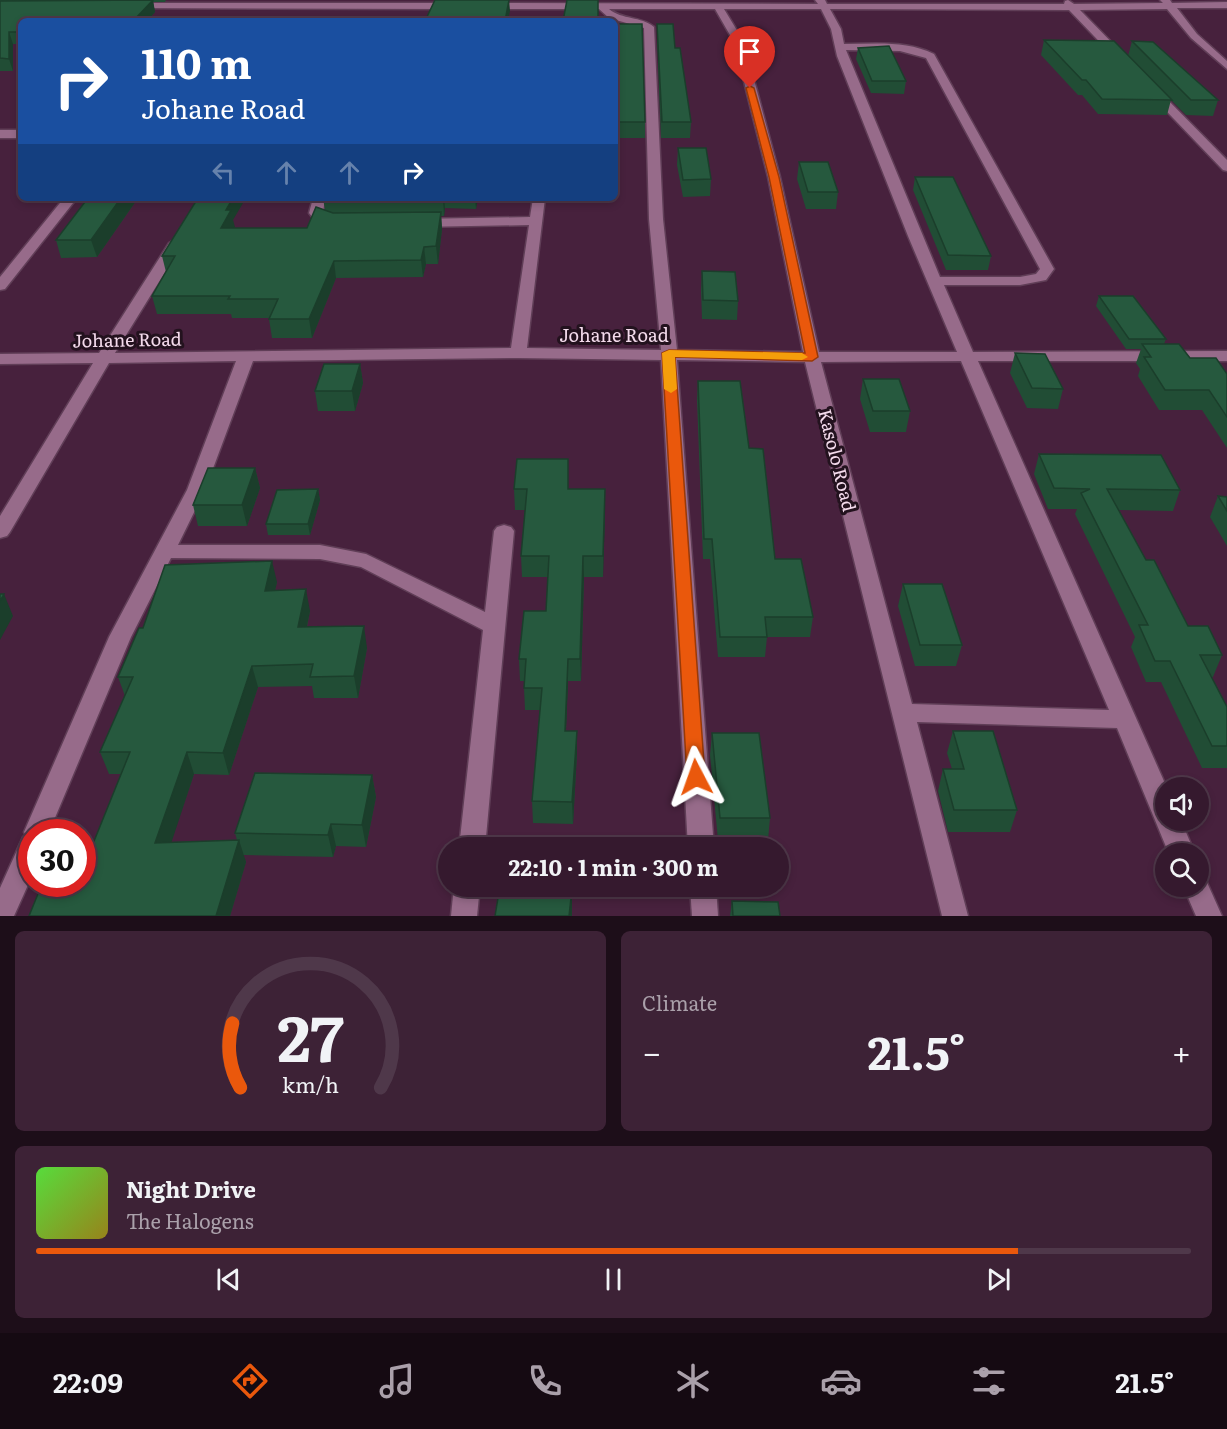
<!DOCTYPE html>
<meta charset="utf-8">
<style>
:root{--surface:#35192e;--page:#3d2236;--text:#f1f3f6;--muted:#aaa0aa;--line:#4f384a;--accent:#ea580c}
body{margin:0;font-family:Literata,serif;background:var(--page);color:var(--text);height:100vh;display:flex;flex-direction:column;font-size:22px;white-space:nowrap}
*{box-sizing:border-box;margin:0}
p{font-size:20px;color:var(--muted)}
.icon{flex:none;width:33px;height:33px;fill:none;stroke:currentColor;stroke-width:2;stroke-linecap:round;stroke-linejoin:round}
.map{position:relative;height:916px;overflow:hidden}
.details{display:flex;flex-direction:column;gap:15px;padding:15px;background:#1d0e19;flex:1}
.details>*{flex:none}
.banner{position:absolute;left:18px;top:18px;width:600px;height:183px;border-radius:9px;box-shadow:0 3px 9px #0003,0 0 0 2px var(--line);background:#1a4fa0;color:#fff;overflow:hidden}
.buttons{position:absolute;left:1155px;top:777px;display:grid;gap:12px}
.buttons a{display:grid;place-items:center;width:54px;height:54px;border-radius:50%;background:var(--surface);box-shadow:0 3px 9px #0003,0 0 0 2px var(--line);font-size:30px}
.speed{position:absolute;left:18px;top:819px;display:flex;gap:12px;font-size:30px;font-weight:700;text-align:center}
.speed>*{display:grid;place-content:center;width:78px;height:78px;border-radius:50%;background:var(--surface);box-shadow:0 3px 9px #0003,0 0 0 2px var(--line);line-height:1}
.speed .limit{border:9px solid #d22;background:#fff;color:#111}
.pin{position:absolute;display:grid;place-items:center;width:51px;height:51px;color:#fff;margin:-62px -26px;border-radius:50% 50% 50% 0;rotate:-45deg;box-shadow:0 0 6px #0007}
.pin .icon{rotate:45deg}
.me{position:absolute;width:66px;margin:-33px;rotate:356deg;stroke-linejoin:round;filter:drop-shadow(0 0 4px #0008)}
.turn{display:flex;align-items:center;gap:21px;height:126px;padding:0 24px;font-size:27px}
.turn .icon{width:78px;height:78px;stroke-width:2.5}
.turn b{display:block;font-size:42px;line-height:51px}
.lanes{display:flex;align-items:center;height:57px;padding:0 24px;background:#0003;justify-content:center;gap:30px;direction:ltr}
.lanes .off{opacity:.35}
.big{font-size:45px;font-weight:700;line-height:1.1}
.details .card{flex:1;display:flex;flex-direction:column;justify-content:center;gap:9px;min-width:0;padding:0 21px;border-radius:9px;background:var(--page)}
.details .dial{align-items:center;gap:0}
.dial svg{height:156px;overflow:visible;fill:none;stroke:var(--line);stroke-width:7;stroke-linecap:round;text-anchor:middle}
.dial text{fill:var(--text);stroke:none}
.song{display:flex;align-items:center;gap:18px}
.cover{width:72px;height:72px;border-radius:9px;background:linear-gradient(135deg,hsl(110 70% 55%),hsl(50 70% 35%))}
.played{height:6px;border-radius:3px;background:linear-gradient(90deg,var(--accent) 85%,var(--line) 85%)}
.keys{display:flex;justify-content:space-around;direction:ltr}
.heat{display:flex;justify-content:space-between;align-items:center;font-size:33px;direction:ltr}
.details .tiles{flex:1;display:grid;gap:15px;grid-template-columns:1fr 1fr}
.card:last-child{grid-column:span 2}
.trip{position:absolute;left:438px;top:837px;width:351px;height:60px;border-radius:30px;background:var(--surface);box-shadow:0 3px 9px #0003,0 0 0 2px var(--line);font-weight:700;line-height:60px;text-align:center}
.tab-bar{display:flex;height:96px;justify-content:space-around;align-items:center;background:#150a12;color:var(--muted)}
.tab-bar .icon{width:42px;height:42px}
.tab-bar .current{color:var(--accent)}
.tab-bar b{font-size:27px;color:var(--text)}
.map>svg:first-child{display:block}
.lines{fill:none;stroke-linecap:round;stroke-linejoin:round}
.street-casing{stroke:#603e57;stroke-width:3}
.street{fill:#976b8a;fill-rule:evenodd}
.wall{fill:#214d35}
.shaded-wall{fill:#1b3e2b}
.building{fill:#26593e;stroke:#1b3e2b;stroke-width:1.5}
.route{fill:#ea580c;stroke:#983908;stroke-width:1.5}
.slow{fill:#f59e0b}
.labels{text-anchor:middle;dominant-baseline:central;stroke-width:6;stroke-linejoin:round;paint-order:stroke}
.street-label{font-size:18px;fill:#f4dbec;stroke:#23121e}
</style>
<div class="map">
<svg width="1227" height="916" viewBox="0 0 1227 916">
<rect width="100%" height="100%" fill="#47213d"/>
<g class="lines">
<g class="street-casing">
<g id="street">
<path d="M815,0H825L827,4H1064L1065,1L1068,0L1074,4L1163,3L1160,0H1170L1172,3L1227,2V8H1177L1197,34L1227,61V69L1191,38L1167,9L1080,10L1125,56L1126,58L1121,61L1117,60L1069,10L830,9L841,29L844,44C874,44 906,40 934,54L1054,269L1046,280L1020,285H944L973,352L1227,351V361H978L1167,788L1166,820H1181L1195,854H1169L1117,728L917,722L968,916H942L805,362L677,360L714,848H688L661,360L518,358L253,361L205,490L178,545H320L366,554L485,612L494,531L497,527L504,525L511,527L514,531L485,848H459L483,630L361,567L320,559L171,558L131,637L49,832H32V876L14,916H0V888L23,837L26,836L24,832L109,637L187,490L236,361L109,363L10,532L7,536L0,538V516L93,363L0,364V354L99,353L169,243L176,239L183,243L115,353L511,348L529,225L418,227L411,223L418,219L530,217L533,198H545L527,348L661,350L649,219L644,28L609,18L599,9H485L480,6L485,3L818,4ZM609,9H715L734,42L768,177L803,352L677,350L663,219L654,27C641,16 622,20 609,9ZM724,9H821L831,29L837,56L908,236L957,352H819L780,177L744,42ZM846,50L900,51L926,58L1040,269L1036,274L1020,277H940ZM961,361L1109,710L912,704L821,362Z"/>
<polygon points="131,3 454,3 459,6 454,9 128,8 126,6"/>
<polygon points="1153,88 1157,89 1227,160 1227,171 1223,170 1149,93 1149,89"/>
<rect x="0" y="130" width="21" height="8"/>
<polygon points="64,198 77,198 5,289 0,290 0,277"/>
<polygon points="313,198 325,198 323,213 327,217 336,219 338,222 336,225 317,223 309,213"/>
<polygon points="1198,875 1205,878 1222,916 1196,916 1183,886 1198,886"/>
<polygon points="454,886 480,886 477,916 451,916"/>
<polygon points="690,886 716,886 718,916 692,916"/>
</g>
</g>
<use href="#street" class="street"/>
</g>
<g class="wall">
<polygon points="0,0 166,0 165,2 153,2 155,12 147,21 21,21 21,44 13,44 13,71 0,71"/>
<polygon points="615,24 645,122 645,138 615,138"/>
<polygon points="657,24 675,48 691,122 690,138 661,138 657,38"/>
<polygon points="1044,40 1128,56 1132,41 1218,100 1213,116 1186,115 1171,100 1167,115 1098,114 1082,95 1078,95 1041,55"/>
<polygon points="858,48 906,81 904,94 871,93 856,59"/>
<polygon points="678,148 711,179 710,196 683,197 677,165"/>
<polygon points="799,162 838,192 836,209 806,209 797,179"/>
<polygon points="915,177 991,256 988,270 946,270 913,190"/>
<polygon points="88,198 138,198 97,257 61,258 56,240"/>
<polygon points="323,198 478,198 476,209 445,208 444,216 441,216 442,229 438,264 426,264 423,277 336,278 312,338 272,338 269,319 269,318 232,318 231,314 157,314 152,296 166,272 162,256 233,220 234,228 307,228 325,210"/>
<polygon points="702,271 738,301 737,320 702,319 701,290"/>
<polygon points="1099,296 1166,339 1164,344 1190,358 1227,374 1227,448 1202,410 1159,410 1138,376 1140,369 1136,363 1141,349 1126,349 1096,306"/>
<polygon points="1015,353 1063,389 1058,409 1027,408 1010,373"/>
<polygon points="360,364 363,383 355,411 318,411 315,391"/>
<polygon points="863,379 910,411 906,432 870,432 860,399"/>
<polygon points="698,381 749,448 775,559 813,617 810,637 767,637 765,657 718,657 710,559 703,559 697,400"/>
<polygon points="1039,454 1180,490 1173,511 1118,510 1146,560 1188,626 1222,655 1213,677 1211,677 1227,707 1227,768 1202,768 1161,682 1146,682 1131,647 1135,637 1075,514 1077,509 1048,509 1034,474"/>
<polygon points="255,468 260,488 247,526 198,526 193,505"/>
<polygon points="318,489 320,500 310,535 268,535 266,524"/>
<polygon points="514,489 569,489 605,509 603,577 584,577 581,681 568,681 566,731 577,753 573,824 533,823 532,801 540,710 525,710 524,688 524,681 520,681 519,659 546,611 548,577 522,577 521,556 525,510 515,510"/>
<polygon points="1218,496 1227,497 1227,546 1210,517"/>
<polygon points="277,582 275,590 310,611 307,627 367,648 358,698 314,698 312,686 258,687 229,775 194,774 171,842 237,840 235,833 372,775 376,797 366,847 336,846 333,857 243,855 246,862 230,916 82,884 121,774 109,774 100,752 125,696 118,677 143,628"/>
<polygon points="903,584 962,645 956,666 915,666 898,606"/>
<polygon points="953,731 1017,810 1010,832 948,832 938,791 943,769 952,769 947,753"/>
<polygon points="712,733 770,818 768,840 718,840 710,755"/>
<polygon points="732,901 780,916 730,916"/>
</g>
<g class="shaded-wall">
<polygon points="153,0 155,12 147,21 133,21"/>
<polygon points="509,0 510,11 508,21 505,21"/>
<polygon points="9,32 13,44 13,71 9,59"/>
<polygon points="121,198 138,198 97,257 91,240"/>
<polygon points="233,198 246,198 233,220 235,227 225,245 221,228 226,210"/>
<polygon points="443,198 444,198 445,208 444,216"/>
<polygon points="475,198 478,198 476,209"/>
<polygon points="441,212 442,229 438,264 436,246"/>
<polygon points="424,247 426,264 423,277 421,260"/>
<polygon points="334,261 336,278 312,338 309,319"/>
<polygon points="360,364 363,383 355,411 352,391"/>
<polygon points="255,468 260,488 247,526 242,505"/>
<polygon points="318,489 320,500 310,535 308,524"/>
<polygon points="605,489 605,509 603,577 603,556"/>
<polygon points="583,556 584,577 581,681 580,659"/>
<polygon points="272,561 277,582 270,612 265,591"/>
<polygon points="306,589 310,611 302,649 298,627"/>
<polygon points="4,594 13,616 0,640 0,601"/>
<polygon points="364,626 367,648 358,698 354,676"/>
<polygon points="568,659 568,681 565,753 565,731"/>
<polygon points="252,666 258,687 229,775 223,753"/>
<polygon points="577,731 577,753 573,824 572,802"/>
<polygon points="187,752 194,774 164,865 155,843"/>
<polygon points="372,775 376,797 366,847 362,825"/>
<polygon points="331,824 336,846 333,857 328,835"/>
<polygon points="239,840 246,862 230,916 216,916"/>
<polygon points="572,889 572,916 569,916"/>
</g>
<g class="building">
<polygon points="153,0 133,21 21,21 21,32 9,32 9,59 0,58 0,1"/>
<polygon points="435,0 509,0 505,21 425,21"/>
<polygon points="567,0 598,0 598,21 563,21"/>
<polygon points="615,24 642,24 645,122 615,122"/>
<polygon points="657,24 673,24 675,48 680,48 691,122 662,122"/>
<polygon points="1044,40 1114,41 1172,100 1102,99 1086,80 1082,80"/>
<polygon points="1132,41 1153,42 1218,100 1191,100"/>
<polygon points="889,46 906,81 872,81 858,48"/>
<polygon points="678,148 706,148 711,179 683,180"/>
<polygon points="799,162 828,162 838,192 808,192"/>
<polygon points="915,177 953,177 991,256 948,255"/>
<polygon points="88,198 121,198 91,240 56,240"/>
<polygon points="198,198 233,198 226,210 231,210 221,228 307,228 316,207 333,213 441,212 436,246 424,247 421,260 334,261 309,319 269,319 278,299 228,299 230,296 152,296 175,256 162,256"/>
<polygon points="329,198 443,198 443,199 335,201"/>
<polygon points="702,271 735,272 738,301 703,300"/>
<polygon points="1099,296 1133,296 1166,339 1129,339"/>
<polygon points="1142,344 1179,344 1190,358 1216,358 1227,374 1227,417 1209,390 1165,390 1144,357 1151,357"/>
<polygon points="1015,353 1045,354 1063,389 1032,388"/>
<polygon points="324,364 360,364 352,391 315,391"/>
<polygon points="863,379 899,379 910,411 873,411"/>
<polygon points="698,381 740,381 749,448 763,449 775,559 801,559 813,617 765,617 767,637 720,637 712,539 704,539"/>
<polygon points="1039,454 1161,455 1180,490 1107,489 1146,560 1154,560 1188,626 1208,626 1222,655 1200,655 1227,707 1227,746 1212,746 1170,661 1155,661 1139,625 1148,625 1081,493 1090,489 1054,488"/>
<polygon points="517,459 568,459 568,489 605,489 603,556 583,556 580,659 568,659 565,731 577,731 572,802 532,801 542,688 524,688 526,659 519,659 524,611 546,611 549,556 521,556 527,489 514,489"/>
<polygon points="208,468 255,468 242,505 193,505"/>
<polygon points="318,489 308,524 266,524 277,490"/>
<polygon points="1218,496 1227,497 1227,511"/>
<polygon points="272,561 265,591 306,589 298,627 364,626 354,676 310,677 313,664 252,666 223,753 187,752 155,843 239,840 216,916 29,916 42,884 82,884 82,871 130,752 100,752 133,677 118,677 139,628 143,628 165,565"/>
<polygon points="903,584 942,584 962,645 920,645"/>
<polygon points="0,594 4,594 0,601"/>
<polygon points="953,731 993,731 1017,810 954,810 943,769 964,769"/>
<polygon points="712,733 759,733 770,818 720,818"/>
<polygon points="255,773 372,775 362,825 331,824 328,835 235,833"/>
<polygon points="500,886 520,886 572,889 569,916 495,916"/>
<polygon points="732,901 778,902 780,916 733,916"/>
</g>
<polygon class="route" points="750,86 754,88 779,177 818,357 812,361 675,357 705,777 703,782 696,784 690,782 687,777 662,353 669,350 805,353 769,177 746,88"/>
<polygon class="slow" points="669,350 802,353 808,357 802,360 675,357 677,389 671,393 664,389 662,353"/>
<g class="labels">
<g class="street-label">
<text x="614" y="334">Johane Road</text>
<text transform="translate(127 339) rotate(-1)">Johane Road</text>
<text transform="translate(838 460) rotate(76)">Kasolo Road</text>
</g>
</g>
</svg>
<div class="buttons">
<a><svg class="icon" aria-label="sound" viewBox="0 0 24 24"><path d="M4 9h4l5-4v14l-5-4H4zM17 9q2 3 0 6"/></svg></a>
<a><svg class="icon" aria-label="search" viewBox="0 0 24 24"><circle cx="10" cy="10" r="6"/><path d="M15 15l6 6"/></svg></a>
</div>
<div class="speed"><div class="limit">30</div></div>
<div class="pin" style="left:750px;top:88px;background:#d93025"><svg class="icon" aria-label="arrive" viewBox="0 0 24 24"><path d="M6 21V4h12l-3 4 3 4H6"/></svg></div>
<svg class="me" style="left:696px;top:777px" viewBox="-20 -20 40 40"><path d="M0-17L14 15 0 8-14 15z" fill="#ea580c" stroke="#fff" stroke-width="4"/></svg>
<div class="trip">22:10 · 1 min · 300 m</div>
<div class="banner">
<div class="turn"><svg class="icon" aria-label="right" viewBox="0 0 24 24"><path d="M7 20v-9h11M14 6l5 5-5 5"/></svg><div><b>110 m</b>Johane Road</div></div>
<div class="lanes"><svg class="icon off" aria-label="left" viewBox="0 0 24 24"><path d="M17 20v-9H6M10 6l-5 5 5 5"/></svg><svg class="icon off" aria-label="ahead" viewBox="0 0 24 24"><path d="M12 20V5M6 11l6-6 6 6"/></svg><svg class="icon off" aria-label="ahead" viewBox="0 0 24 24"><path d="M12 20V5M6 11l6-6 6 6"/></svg><svg class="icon" aria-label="right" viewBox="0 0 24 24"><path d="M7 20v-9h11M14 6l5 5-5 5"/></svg></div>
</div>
</div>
<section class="details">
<div class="tiles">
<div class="card dial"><svg viewBox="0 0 100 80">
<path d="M14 69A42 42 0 1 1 86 69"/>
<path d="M14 69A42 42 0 0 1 10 36" stroke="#ea580c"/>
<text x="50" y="56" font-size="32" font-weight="700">27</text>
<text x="50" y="72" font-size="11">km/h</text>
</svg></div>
<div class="card"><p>Climate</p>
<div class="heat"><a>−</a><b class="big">21.5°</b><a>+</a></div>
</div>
<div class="card">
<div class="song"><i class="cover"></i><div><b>Night Drive</b><p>The Halogens</p></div></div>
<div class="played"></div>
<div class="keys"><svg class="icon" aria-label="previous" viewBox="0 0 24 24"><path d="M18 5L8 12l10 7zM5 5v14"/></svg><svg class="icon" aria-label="pause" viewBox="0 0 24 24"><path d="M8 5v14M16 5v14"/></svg><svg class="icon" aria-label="next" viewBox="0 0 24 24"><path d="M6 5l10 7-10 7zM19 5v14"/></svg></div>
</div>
</div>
</section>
<nav class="tab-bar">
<b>22:09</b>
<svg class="icon current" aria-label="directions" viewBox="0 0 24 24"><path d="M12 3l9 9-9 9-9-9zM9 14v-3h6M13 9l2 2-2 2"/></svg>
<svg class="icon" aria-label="music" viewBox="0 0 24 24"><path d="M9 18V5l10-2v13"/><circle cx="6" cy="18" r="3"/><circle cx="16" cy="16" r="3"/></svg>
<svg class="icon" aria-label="phone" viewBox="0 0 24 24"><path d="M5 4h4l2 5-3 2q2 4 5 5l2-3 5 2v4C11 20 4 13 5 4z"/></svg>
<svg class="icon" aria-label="climate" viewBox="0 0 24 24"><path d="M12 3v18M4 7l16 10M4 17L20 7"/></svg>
<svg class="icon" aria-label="car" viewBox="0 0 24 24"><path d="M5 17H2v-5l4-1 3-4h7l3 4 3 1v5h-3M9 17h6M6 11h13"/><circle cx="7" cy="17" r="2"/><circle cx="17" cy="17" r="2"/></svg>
<svg class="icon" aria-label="filters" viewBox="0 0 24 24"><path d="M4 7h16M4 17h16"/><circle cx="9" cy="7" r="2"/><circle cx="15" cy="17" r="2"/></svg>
<b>21.5°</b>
</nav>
